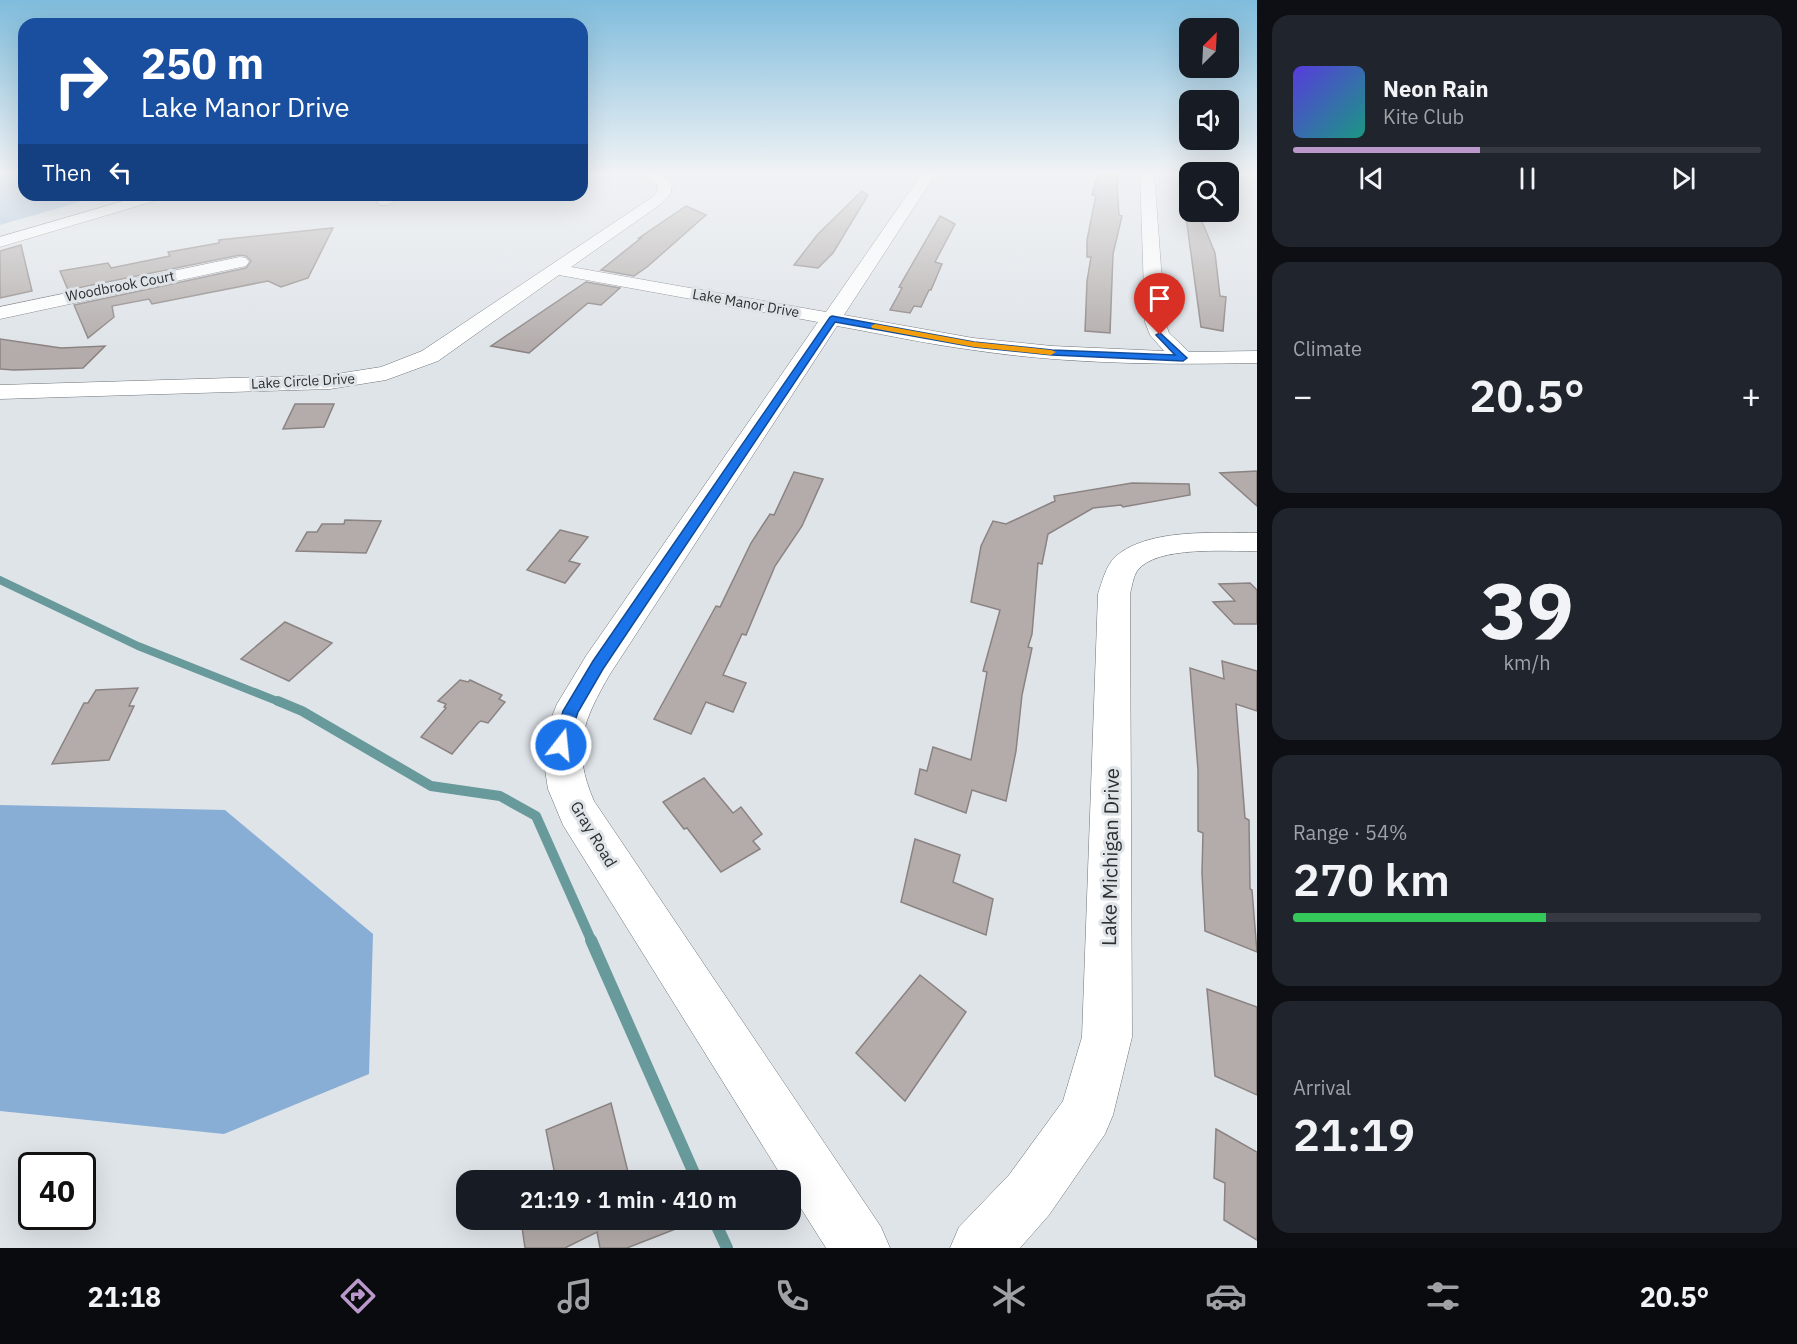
<!DOCTYPE html>
<meta charset="utf-8">
<style>
:root{--surface:#171b24;--page:#20242c;--text:#f1f3f6;--muted:#9ea1a6;--line:#363941;--accent:#bb98cc}
body{margin:0;font-family:"IBM Plex Sans",sans-serif;background:var(--page);color:var(--text);height:100vh;display:flex;flex-direction:column;font-size:22px;white-space:nowrap}
*{box-sizing:border-box;margin:0}
p{font-size:20px;color:var(--muted)}
.icon{flex:none;width:33px;height:33px;fill:none;stroke:currentColor;stroke-width:2;stroke-linecap:round;stroke-linejoin:round}
.map{position:relative;flex:1;overflow:hidden}
.details{display:flex;flex-direction:column;gap:15px;padding:15px;background:#0d0f14;width:540px}
.details>*{flex:none}
.banner{position:absolute;left:18px;top:18px;width:570px;height:183px;border-radius:18px;box-shadow:0 6px 24px #0002;background:#1a4fa0;color:#fff;overflow:hidden}
.needle{width:39px;rotate:24deg}
.controls{position:absolute;left:1179px;top:18px;display:grid;gap:12px}
.controls a{display:grid;place-items:center;width:60px;height:60px;border-radius:12px;background:var(--surface);box-shadow:0 6px 24px #0002;font-size:30px}
.speed{position:absolute;left:18px;top:1152px;display:flex;gap:12px;font-size:30px;font-weight:700;text-align:center}
.speed>*{display:grid;place-content:center;width:78px;height:78px;border-radius:50%;background:var(--surface);box-shadow:0 6px 24px #0002;line-height:1}
.speed .limit{border:3px solid #111;border-radius:9px;background:#fff;color:#111}
.pin{position:absolute;display:grid;place-items:center;width:51px;height:51px;color:#fff;margin:-62px -26px;border-radius:50% 50% 50% 0;rotate:-45deg;box-shadow:0 0 6px #0007}
.pin .icon{rotate:45deg}
.me{position:absolute;width:66px;margin:-33px;rotate:16deg;stroke-linejoin:round;filter:drop-shadow(0 0 4px #0008)}
.turn{display:flex;align-items:center;gap:21px;height:126px;padding:0 24px;font-size:27px}
.turn .icon{width:78px;height:78px;stroke-width:2.5}
.turn b{display:block;font-size:42px;line-height:51px}
.then{display:flex;align-items:center;height:57px;padding:0 24px;background:#0003;gap:12px;font-size:22px}
.big{font-size:45px;font-weight:600;line-height:1.1}
.details .tile{flex:1;display:flex;flex-direction:column;justify-content:center;gap:9px;min-width:0;padding:0 21px;border-radius:18px;background:var(--page)}
.details .dial{align-items:center;gap:0}
.dial b{font-size:78px;line-height:1}
.song{display:flex;align-items:center;gap:18px}
.cover{width:72px;height:72px;border-radius:9px;background:linear-gradient(135deg,hsl(250 70% 55%),hsl(170 70% 35%))}
.played{height:6px;border-radius:3px;background:linear-gradient(90deg,var(--accent) 40%,var(--line) 40%)}
.keys{display:flex;justify-content:space-around;direction:ltr}
.heat{display:flex;justify-content:space-between;align-items:center;font-size:33px;direction:ltr}
.charge{height:9px;border-radius:4px;background:linear-gradient(90deg,#34c759 54%,var(--line) 0)}
.trip{position:absolute;left:456px;top:1170px;width:345px;height:60px;border-radius:18px;background:var(--surface);box-shadow:0 6px 24px #0002;font-weight:600;line-height:60px;text-align:center}
.tab-bar{display:flex;height:96px;justify-content:space-around;align-items:center;background:#090b0e;color:var(--muted)}
.tab-bar .icon{width:42px;height:42px}
.tab-bar .current{color:var(--accent)}
.tab-bar b{font-size:27px;color:var(--text)}
main{display:flex;flex:1;min-height:0}
.map>svg:first-child{display:block}
.green{fill:#9ebad8}
.forest{fill:#88aed5}
.lines{fill:none;stroke-linecap:round;stroke-linejoin:round}
.stream-far2{stroke:#699a9b;stroke-width:8}
.stream-far1{stroke:#699a9b;stroke-width:10}
.stream{stroke:#699a9b;stroke-width:12}
.building{fill:#b3acab;stroke:#8b8382;stroke-width:1.5}
.minor-casing{stroke:#6f7478;stroke-width:1}
.minor{fill:#fff;fill-rule:evenodd}
.route{fill:#1a73e8;stroke:#114b97;stroke-width:1.5}
.slow{fill:#f59e0b}
.labels{text-anchor:middle;dominant-baseline:central;stroke-width:6;stroke-linejoin:round;paint-order:stroke}
.far-street-label{font-size:14px;fill:#2c2e30;stroke:#dfe4e9}
.street-label{font-size:16px;fill:#2c2e30;stroke:#dfe4e9}
.near-street-label{font-size:20px;fill:#2c2e30;stroke:#dfe4e9}
</style>
<main>
<div class="map">
<svg width="1257" height="1248" viewBox="0 0 1257 1248">
<rect width="100%" height="100%" fill="#dfe4e9"/>
<polygon class="green" points="15,172 24,172 24,195 104,195 0,225 0,175"/>
<polygon class="forest" points="0,805 225,810 373,934 369,1074 224,1134 0,1111"/>
<g class="lines">
<polyline class="stream-far2" points="0,580 138,646 282,703"/>
<polyline class="stream-far1" points="278,701 302,711 431,786 500,796 536,816 592,942"/>
<g class="stream">
<polyline points="591,940 697,1180"/>
<polyline points="714,1220 727,1248"/>
</g>
</g>
<g class="building">
<polygon points="1099,172 1120,172 1117,186 1119,215 1122,216 1113,254 1110,333 1085,331 1087,281 1091,257 1087,257 1087,240 1096,195 1092,195"/>
<polygon points="862,191 868,195 833,253 818,268 794,265 818,234"/>
<polygon points="1190,193 1190,212 1198,212 1215,253 1220,296 1226,297 1223,331 1201,327 1183,195"/>
<polygon points="686,206 706,215 647,267 634,276 601,270 641,238 639,238"/>
<polygon points="940,216 955,224 935,262 942,264 931,290 929,290 921,307 914,306 910,313 890,310 902,288 899,287"/>
<polygon points="333,228 308,278 281,287 268,281 152,304 149,299 112,306 114,317 88,338 74,305 246,268 251,261 246,256 240,255 68,290 60,271 108,263 111,268 170,256 168,252 219,243 219,240"/>
<polygon points="21,245 32,291 0,298 0,251"/>
<polygon points="586,282 620,288 601,305 588,303 529,353 491,346"/>
<polygon points="0,339 61,348 105,346 83,368 14,370 0,369"/>
<polygon points="295,404 334,404 324,427 283,429"/>
<polygon points="1257,471 1257,506 1220,473"/>
<polygon points="794,472 823,479 802,526 775,566 746,635 742,634 723,675 746,683 733,712 706,702 691,734 654,719 716,606 720,607 751,543 770,514 774,515"/>
<polygon points="1132,483 1189,484 1190,495 1123,507 1121,505 1093,508 1048,534 1042,564 1038,563 1032,634 1028,647 1032,648 1022,695 1016,751 1006,801 972,790 966,813 915,794 920,769 927,771 933,747 971,760 987,672 983,671 1000,610 971,602 981,546 993,521 1006,524 1055,501 1054,496"/>
<polygon points="345,520 381,521 366,553 296,551 307,532 317,532 322,524 344,524"/>
<polygon points="560,530 588,537 569,561 580,564 565,583 527,570"/>
<polygon points="1250,583 1257,590 1257,624 1234,624 1213,602 1235,601 1219,584"/>
<polygon points="285,622 332,643 289,681 241,659"/>
<polygon points="1222,661 1257,671 1257,711 1236,704 1245,818 1249,820 1250,889 1252,890 1257,952 1205,931 1202,873 1203,833 1198,831 1198,770 1190,668 1224,679"/>
<polygon points="460,680 468,682 470,680 502,695 499,699 505,702 488,723 481,721 478,723 452,754 421,737 446,708 444,707 446,704 438,701"/>
<polygon points="138,688 129,706 134,706 109,760 52,764 84,703 88,703 96,690"/>
<polygon points="704,778 733,813 741,807 762,834 753,841 760,849 721,872 687,828 684,829 663,802"/>
<polygon points="915,839 960,855 953,882 993,899 986,935 901,902"/>
<polygon points="920,975 966,1012 905,1101 856,1053"/>
<polygon points="1207,989 1257,1007 1257,1095 1215,1076"/>
<polygon points="611,1103 630,1180 556,1180 546,1130"/>
<polygon points="1216,1129 1257,1152 1257,1240 1224,1220 1225,1183 1214,1178"/>
<polygon points="521,1220 696,1220 696,1221 627,1248 600,1248 597,1232 565,1248 525,1248"/>
</g>
<g class="lines">
<g class="minor-casing">
<g id="minor">
<path d="M641,172C655,172 663,173 672,184L671,193L661,204L571,267L826,312L923,172H937L844,315L973,338L1052,346L1164,351L1150,335L1145,322L1140,172H1154L1165,322L1169,333L1189,352L1257,351V363C1163,365 1066,364 973,350C927,344 882,334 837,326L610,674C583,721 571,748 594,801L881,1227L890,1248H826L790,1191V1180H784L563,825L548,789L542,751L544,736L557,704L586,656L818,322L559,275L438,361L386,380L330,389L0,399V385L330,375L381,367L422,351L651,198L657,192L658,185Z"/>
<polygon points="144,195 154,195 156,198 154,201 0,247 0,237"/>
<polygon points="385,195 402,195 389,205 379,205 377,202"/>
<polygon points="240,257 246,258 249,262 246,266 0,319 0,307"/>
<path d="M1257,533V551C1228,552 1156,545 1137,571C1133,577 1132,587 1130,594L1132,1037L1113,1115L1105,1134L1049,1215L1020,1248H950L959,1227L1009,1175L1063,1101L1082,1037L1098,594C1102,582 1106,565 1116,556C1149,528 1216,533 1257,533Z"/>
</g>
</g>
<use href="#minor" class="minor"/>
</g>
<linearGradient id="sky" x2="0" y2="1"><stop stop-color="#7fbcdc"/><stop offset="0.5" stop-color="#f1f3f5"/><stop offset="1" stop-color="#f1f3f5" stop-opacity="0"/></linearGradient>
<rect width="1257" height="347" fill="url(#sky)"/>
<polygon class="route" points="832,316 974,342 1052,350 1175,355 1156,335 1160,333 1187,358 1183,361 1052,355 974,347 835,322 603,669 578,712 566,749 561,751 555,749 553,745 563,711 593,661 830,317"/>
<polygon class="slow" points="875,324 974,342 1051,350 1056,352 1051,355 974,347 872,328 871,326"/>
<g class="labels">
<g class="far-street-label">
<text transform="translate(120 286) rotate(-11)">Woodbrook Court</text>
<text transform="translate(746 303) rotate(10)">Lake Manor Drive</text>
<text transform="translate(303 381) rotate(-3)">Lake Circle Drive</text>
</g>
<g class="street-label">
<text transform="translate(594 834) rotate(59)">Gray Road</text>
</g>
<g class="near-street-label">
<text transform="translate(1110 857) rotate(-89)">Lake Michigan Drive</text>
</g>
</g>
</svg>
<div class="controls">
<a><svg class="needle" viewBox="-14 -14 28 28"><path d="M0-13l5 13h-10z" fill="#e53935"/><path d="M0 13l5-13h-10z" fill="#9ea1a6"/></svg></a>
<a><svg class="icon" aria-label="sound" viewBox="0 0 24 24"><path d="M4 9h4l5-4v14l-5-4H4zM17 9q2 3 0 6"/></svg></a>
<a><svg class="icon" aria-label="search" viewBox="0 0 24 24"><circle cx="10" cy="10" r="6"/><path d="M15 15l6 6"/></svg></a>
</div>
<div class="speed"><div class="limit">40</div></div>
<div class="pin" style="left:1160px;top:335px;background:#d93025"><svg class="icon" aria-label="arrive" viewBox="0 0 24 24"><path d="M6 21V4h12l-3 4 3 4H6"/></svg></div>
<svg class="me" style="left:561px;top:745px" viewBox="-20 -20 40 40"><circle r="17" fill="#1a73e8" stroke="#fff" stroke-width="3"/><path d="M0-11L8 9 0 5-8 9z" fill="#fff"/></svg>
<div class="trip">21:19 · 1 min · 410 m</div>
<div class="banner">
<div class="turn"><svg class="icon" aria-label="right" viewBox="0 0 24 24"><path d="M7 20v-9h11M14 6l5 5-5 5"/></svg><div><b>250 m</b>Lake Manor Drive</div></div>
<div class="then">Then<svg class="icon" aria-label="left" viewBox="0 0 24 24"><path d="M17 20v-9H6M10 6l-5 5 5 5"/></svg></div>
</div>
</div>
<section class="details">
<div class="tile">
<div class="song"><i class="cover"></i><div><b>Neon Rain</b><p>Kite Club</p></div></div>
<div class="played"></div>
<div class="keys"><svg class="icon" aria-label="previous" viewBox="0 0 24 24"><path d="M18 5L8 12l10 7zM5 5v14"/></svg><svg class="icon" aria-label="pause" viewBox="0 0 24 24"><path d="M8 5v14M16 5v14"/></svg><svg class="icon" aria-label="next" viewBox="0 0 24 24"><path d="M6 5l10 7-10 7zM19 5v14"/></svg></div>
</div>
<div class="tile"><p>Climate</p>
<div class="heat"><a>−</a><b class="big">20.5°</b><a>+</a></div>
</div>
<div class="tile dial"><b>39</b><p>km/h</p></div>
<div class="tile"><p>Range · 54%</p><b class="big">270 km</b><div class="charge"></div></div>
<div class="tile"><p>Arrival</p><b class="big">21:19</b></div>
</section>
</main>
<nav class="tab-bar">
<b>21:18</b>
<svg class="icon current" aria-label="directions" viewBox="0 0 24 24"><path d="M12 3l9 9-9 9-9-9zM9 14v-3h6M13 9l2 2-2 2"/></svg>
<svg class="icon" aria-label="music" viewBox="0 0 24 24"><path d="M9 18V5l10-2v13"/><circle cx="6" cy="18" r="3"/><circle cx="16" cy="16" r="3"/></svg>
<svg class="icon" aria-label="phone" viewBox="0 0 24 24"><path d="M5 4h4l2 5-3 2q2 4 5 5l2-3 5 2v4C11 20 4 13 5 4z"/></svg>
<svg class="icon" aria-label="climate" viewBox="0 0 24 24"><path d="M12 3v18M4 7l16 10M4 17L20 7"/></svg>
<svg class="icon" aria-label="car" viewBox="0 0 24 24"><path d="M5 17H2v-5l4-1 3-4h7l3 4 3 1v5h-3M9 17h6M6 11h13"/><circle cx="7" cy="17" r="2"/><circle cx="17" cy="17" r="2"/></svg>
<svg class="icon" aria-label="filters" viewBox="0 0 24 24"><path d="M4 7h16M4 17h16"/><circle cx="9" cy="7" r="2"/><circle cx="15" cy="17" r="2"/></svg>
<b>20.5°</b>
</nav>
